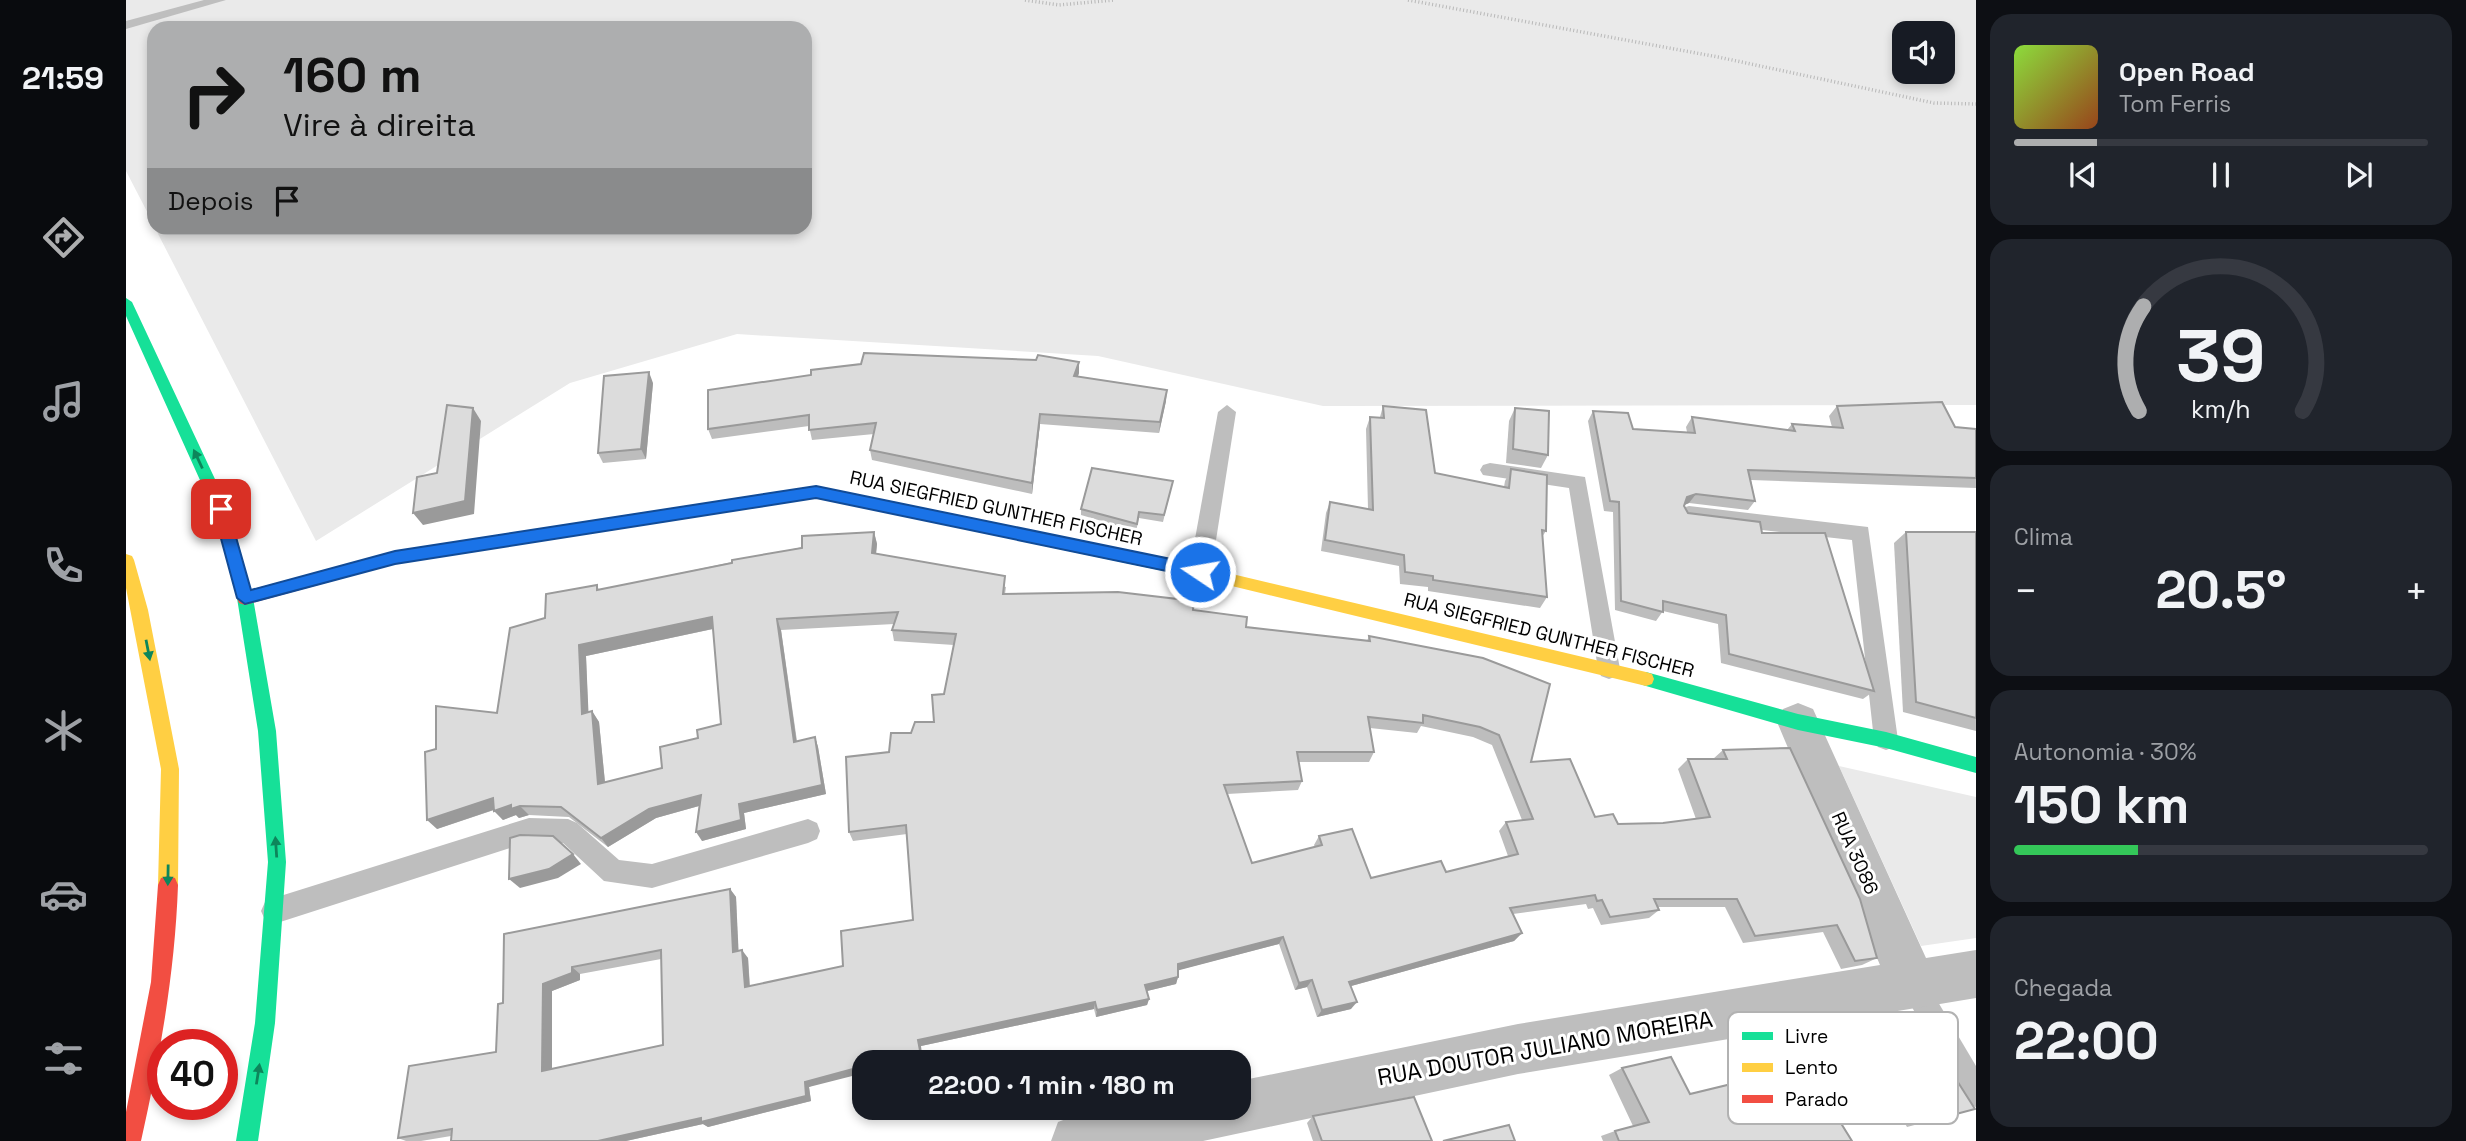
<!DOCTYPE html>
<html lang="pt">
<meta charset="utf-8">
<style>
:root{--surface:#171b24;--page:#20242c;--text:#f1f3f6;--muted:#9ea1a6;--line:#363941;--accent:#adaeaf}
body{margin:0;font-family:"Space Grotesk",sans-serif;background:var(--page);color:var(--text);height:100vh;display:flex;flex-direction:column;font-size:26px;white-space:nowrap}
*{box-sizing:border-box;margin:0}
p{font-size:23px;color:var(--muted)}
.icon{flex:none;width:38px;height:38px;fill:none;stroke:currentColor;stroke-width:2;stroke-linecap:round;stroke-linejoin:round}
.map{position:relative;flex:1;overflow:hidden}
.details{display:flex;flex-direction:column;gap:14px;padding:14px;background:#0d0f14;width:490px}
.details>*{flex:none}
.hud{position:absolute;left:21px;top:21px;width:665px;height:214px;border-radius:21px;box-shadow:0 4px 10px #0003;background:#adaeaf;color:#111;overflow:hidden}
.buttons{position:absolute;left:1766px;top:21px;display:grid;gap:14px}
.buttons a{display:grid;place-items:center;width:63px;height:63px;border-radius:14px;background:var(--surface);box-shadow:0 4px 10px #0003;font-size:35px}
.speed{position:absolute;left:21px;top:1029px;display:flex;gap:14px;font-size:35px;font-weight:700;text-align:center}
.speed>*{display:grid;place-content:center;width:91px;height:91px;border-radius:50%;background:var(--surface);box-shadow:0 4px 10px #0003;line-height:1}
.speed .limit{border:10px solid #d22;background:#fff;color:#111}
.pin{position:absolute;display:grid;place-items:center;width:60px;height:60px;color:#fff;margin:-30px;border-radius:14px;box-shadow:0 4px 10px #0006}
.me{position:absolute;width:77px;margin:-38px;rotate:282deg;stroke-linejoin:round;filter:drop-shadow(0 0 5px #0008)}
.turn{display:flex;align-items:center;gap:24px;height:147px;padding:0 21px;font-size:32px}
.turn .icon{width:91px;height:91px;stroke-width:2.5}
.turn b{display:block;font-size:49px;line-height:60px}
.then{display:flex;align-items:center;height:66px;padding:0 21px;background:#0003;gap:14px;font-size:26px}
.big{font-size:52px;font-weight:800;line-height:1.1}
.details .card{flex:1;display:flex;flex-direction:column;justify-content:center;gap:10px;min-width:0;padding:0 24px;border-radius:21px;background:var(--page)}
.details .dial{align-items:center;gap:0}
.dial svg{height:182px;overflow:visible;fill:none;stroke:var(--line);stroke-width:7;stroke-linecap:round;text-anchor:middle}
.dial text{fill:var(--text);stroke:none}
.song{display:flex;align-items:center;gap:21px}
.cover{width:84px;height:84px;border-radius:10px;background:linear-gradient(135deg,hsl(90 70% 55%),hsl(20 70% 35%))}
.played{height:7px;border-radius:4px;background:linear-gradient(90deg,var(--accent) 20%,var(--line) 20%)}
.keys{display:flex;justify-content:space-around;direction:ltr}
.heat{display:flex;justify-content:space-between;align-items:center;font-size:38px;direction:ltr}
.charge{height:10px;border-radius:5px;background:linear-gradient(90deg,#34c759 30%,var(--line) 0)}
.trip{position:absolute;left:726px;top:1050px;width:399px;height:70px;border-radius:21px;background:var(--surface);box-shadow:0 4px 10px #0003;font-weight:800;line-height:70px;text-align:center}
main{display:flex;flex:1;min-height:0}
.menu{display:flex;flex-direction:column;width:126px;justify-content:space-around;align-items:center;background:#090b0e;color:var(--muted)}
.menu .icon{width:49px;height:49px}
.menu .on{color:var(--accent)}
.menu b{font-size:32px;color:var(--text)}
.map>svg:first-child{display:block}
.green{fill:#eaeaea;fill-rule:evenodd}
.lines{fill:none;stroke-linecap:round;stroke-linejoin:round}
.path{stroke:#b8b8b8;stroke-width:3.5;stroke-dasharray:1 2.5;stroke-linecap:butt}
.lane{fill:#bebebe;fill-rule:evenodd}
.street{fill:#bebebe;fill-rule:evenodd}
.fast{fill:#16e098;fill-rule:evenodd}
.slow{fill:#ffcf43;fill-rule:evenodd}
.jam{fill:#f24e42;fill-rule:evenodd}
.wall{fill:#bdbdbd;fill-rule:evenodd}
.shaded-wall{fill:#9a9a9a}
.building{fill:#dcdcdc;stroke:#9a9a9a;stroke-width:2;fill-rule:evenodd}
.oneway{fill:#0d865b}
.route{fill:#1a73e8;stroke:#114b97;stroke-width:2}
.labels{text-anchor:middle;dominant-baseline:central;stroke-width:6;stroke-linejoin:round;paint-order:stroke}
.street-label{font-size:19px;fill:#000;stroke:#fff}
.near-street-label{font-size:23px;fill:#000;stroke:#fff}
.key{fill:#fff;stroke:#b2b2b2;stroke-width:2}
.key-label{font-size:19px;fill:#000}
</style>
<main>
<nav class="menu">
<b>21:59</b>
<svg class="icon on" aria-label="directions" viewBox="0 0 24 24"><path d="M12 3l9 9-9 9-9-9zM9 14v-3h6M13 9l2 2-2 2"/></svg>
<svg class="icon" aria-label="music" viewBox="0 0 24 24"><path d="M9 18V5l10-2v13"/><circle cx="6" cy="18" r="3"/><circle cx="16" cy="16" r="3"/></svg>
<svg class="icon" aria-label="phone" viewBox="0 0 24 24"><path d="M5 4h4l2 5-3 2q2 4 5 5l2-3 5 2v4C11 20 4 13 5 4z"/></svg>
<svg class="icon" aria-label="climate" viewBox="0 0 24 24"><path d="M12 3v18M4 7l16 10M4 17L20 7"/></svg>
<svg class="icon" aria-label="car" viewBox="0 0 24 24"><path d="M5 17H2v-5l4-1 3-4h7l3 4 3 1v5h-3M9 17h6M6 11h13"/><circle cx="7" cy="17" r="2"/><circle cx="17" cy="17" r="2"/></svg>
<svg class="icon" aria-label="filters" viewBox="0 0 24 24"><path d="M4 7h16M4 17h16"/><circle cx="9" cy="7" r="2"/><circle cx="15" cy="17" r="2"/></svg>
</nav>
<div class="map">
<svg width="1850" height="1141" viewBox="0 0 1850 1141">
<rect width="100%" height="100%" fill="#fff"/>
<g class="green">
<path d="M0,0H1850V405L1197,406L972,356L611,334L444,383L190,541L29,228H679V28H28V225L0,171ZM1778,33H1816V72H1778Z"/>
<polygon points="1713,766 1850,797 1850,938 1795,946"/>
</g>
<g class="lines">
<g class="path">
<polyline points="899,0 933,5 988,0"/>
<polyline points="1282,0 1592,57 1808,103 1850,104"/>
</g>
<g class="lane">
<polygon points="78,0 100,0 0,29 0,21"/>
<polygon points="1101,405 1110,412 1085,572 1081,578 1074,581 1067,578 1063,572 1092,412"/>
<polygon points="1364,463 1459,477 1494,669 1491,676 1483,679 1475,676 1472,669 1443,488 1357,475 1354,470 1357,465"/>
<polygon points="1563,506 1742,527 1772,740 1768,747 1760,750 1752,747 1748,740 1726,540 1563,522 1556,520 1553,514 1556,508"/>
<polygon points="403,818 442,819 451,823 493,860 526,864 682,819 691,823 694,831 691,839 682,843 526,888 478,881 437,843 403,842 148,924 139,920 135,911 139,902 148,898"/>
<polygon points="1787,971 1796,975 1850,1066 1850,1107 1840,1103 1778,993 1774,984 1778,975"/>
</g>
<path class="street" d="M1672,703L1687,709L1800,958L1850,950V998L1392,1074L1077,1141H925L932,1122C988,1099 1053,1108 1113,1108V1081L1392,1024L1754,965L1651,722L1657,709Z"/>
<g class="fast">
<polygon points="0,298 6,302 103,509 127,598 150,731 160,862 149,1023 132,1141 110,1141 129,1023 142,862 132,731 111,598 87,509 0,316"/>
<polygon points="690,486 1081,568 1087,569 1089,574 1087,579 1081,580 690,498 402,543 397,541 394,537 397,533 402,531"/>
<polygon points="1520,672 1672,714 1760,732 1850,757 1850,773 1760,748 1672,730 1520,686 1514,684 1512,679 1514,674"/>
</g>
<g class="slow">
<polygon points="0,554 6,556 8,560 22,610 53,769 52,885 49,892 42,894 35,892 32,885 35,769 0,588"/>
<polygon points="1081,568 1520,672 1526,674 1528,679 1526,684 1520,686 1081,580 1075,579 1073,574 1075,569"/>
</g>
<g class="jam">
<polygon points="402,531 407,533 410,537 407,541 402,543 269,564 119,605 113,603 111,598 113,593 119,591 269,552"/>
<path d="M42,876L49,878L52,885C49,972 34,1056 15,1141H0V1112L25,982L32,885L35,878Z"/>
</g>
</g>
<g class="wall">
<polygon points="953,373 952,376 1040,401 1033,433 914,424 906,494 746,460 744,450 748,434 686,440 683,426 586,439 582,429 685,375"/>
<polygon points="527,383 520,459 477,463 472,453"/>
<polygon points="1257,406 1309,473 1378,487 1379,481 1385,469 1420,531 1416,537 1421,597 1414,608 1302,591 1302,587 1274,584 1273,566 1195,551 1200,513 1204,502 1242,509 1240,429 1244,417 1254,417"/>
<polygon points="1711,406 1829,427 1850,429 1850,488 1625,480 1629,501 1622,510 1563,503 1558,505 1562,513 1636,533 1748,691 1737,699 1595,663 1592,624 1537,611 1530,621 1489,610 1487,512 1478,511 1462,421 1467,411 1507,429 1561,432 1560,427 1566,417 1661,430 1666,424 1706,427 1703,416"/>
<polygon points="1389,408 1422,455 1415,468 1380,463 1383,421"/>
<polygon points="1047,481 1037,522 1013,518 1010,531 955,515 955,509"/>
<path d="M748,532L751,544L750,553L880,587L879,594L1067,610L1120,627L1241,641L1243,636L1357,658L1405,762L1469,817L1492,824L1537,823L1570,819L1552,769L1562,759H1587L1597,750L1751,958L1736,965L1715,969L1697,932L1617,943L1599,907H1532L1533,910L1523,918L1475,925L1467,908L1462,909L1460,904L1387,914L1396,933L1388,941L1225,986V1009L1191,1017L1181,987L1169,990L1153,944L1052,970V977L1050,984L1021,991L1023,999L1021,1005L970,1017L968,1009L795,1046L738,1062L683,1087L685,1101L582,1127L577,1124L500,1141H325V1136L295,1141H280L272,1138L370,1052L377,1003L378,934L604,889L610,897L612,951L622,958L624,986L717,966L787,920L781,834L727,841L723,832L763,752L785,733L808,722L818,694L828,645L768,641L766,630L768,624L655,630L671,741L689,737L692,747L700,794L618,813L620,829L576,841L573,806L530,818L482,847L443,817L403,815L393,818L390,815L377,820L368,810L311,829L310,749L371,713L419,618L471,585L473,590ZM587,629L595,724L572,738L536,768L479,782L473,722L466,711L462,712L460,656ZM1295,726L1347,737L1366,745L1396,820L1380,822L1373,831L1382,856L1320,872L1245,878L1193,836L1188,845L1189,847L1126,863L1101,794L1172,790L1176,781L1173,762H1243L1248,752L1244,728L1291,733ZM535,959L537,1045L426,1069V991L454,980V974Z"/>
<polygon points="1780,532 1850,532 1850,731 1777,712 1768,543"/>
<polygon points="1737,1025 1849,1109 1781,1127 1770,1108 1767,1109 1721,1032"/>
<polygon points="1619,1050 1709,1113 1726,1141 1477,1141 1475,1136 1489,1131 1507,1126 1483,1075 1496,1068 1564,1094 1616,1082 1602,1057"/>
<polygon points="1187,1116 1306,1141 1187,1141 1181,1123"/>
</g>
<g class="shaded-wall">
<polygon points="953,362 953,373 948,387 948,376"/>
<polygon points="523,372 527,383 520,459 515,449"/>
<polygon points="1041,390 1040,401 1033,433 1034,422"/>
<polygon points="347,408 355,421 348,514 297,525 287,513 339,501"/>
<polygon points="914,414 914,424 906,494 906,483"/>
<polygon points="1570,494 1563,503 1554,507 1561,497"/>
<polygon points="748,532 751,544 749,564 746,553"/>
<polygon points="586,617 591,628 460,656 463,724 456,714 453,645"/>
<polygon points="651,619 655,630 672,752 668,742"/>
<polygon points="466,711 473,722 480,793 472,784"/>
<polygon points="689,737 692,747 700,794 618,813 620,829 576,841 570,832 613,804"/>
<polygon points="575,795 580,804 530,818 482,847 475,838 523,809"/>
<polygon points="367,798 376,807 311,829 301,820"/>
<polygon points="385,805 394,806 403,815 393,818 390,815 377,820 368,811"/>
<polygon points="447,854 455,864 432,878 394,888 383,879"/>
<polygon points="604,889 610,897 613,960 607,952"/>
<polygon points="1396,933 1388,941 1218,988 1223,982"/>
<polygon points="1157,937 1153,944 1050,971 1052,964"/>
<polygon points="616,950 622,958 624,994 619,987"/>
<polygon points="446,967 454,974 454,980 426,991 426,1077 416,1071 417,984"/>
<polygon points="1052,977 1050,984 1017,992 1019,985"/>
<polygon points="1186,980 1181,987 1169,990 1173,983"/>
<polygon points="1023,999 1021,1005 970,1017 971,1010"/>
<polygon points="969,1002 968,1009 795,1046 797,1062 791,1062 792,1040"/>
<polygon points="1231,1002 1225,1009 1191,1017 1196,1010"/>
<polygon points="738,1066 738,1073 683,1087 685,1101 582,1127 577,1124 500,1141 472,1141 679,1082"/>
</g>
<g class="building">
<polygon points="738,353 910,360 912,355 953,362 948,376 1041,390 1034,422 914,414 906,483 744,450 750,423 683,430 683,415 582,429 582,390 685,375 685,370 735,364"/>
<polygon points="523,372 515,449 472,453 478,376"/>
<polygon points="1816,402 1829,427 1850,429 1850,478 1622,470 1629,501 1570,494 1561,497 1558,506 1562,513 1634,522 1636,533 1699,533 1748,691 1603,654 1600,615 1537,601 1537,612 1495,601 1493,502 1484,501 1467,411 1502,413 1507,429 1569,433 1566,417 1669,431 1666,424 1717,428 1711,406"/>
<polygon points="321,405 347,408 339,501 287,513 291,477 311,473"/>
<polygon points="1257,406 1300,410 1309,473 1383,488 1385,469 1421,475 1420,531 1416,530 1421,597 1307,580 1307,576 1279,572 1278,555 1199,540 1204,502 1247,510 1244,417 1258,418"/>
<polygon points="1389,408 1423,411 1422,455 1387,449"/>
<polygon points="966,468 1047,481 1038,515 1013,512 1011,524 955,509"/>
<path d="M748,532L746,553L879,576L877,594L992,592L1068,601L1067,610L1121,617L1120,627L1244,641L1243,636L1357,658L1424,684L1405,762L1444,759L1469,817L1487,814L1492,824L1537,823L1584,817L1562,759H1601L1597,750L1664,748L1734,899L1751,958L1729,961L1711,925L1629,936L1611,899H1528L1533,910L1484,917L1476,900L1471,901L1469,895L1384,908L1396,933L1223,982L1231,1002L1196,1010L1186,980L1173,983L1157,937L1052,964V977L1019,985L1023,999L971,1010L969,1002L792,1040L796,1061L791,1062H738V1066L679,1082L680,1096L575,1122V1118L472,1141H325L326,1129L272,1138L283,1066L370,1052L372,1004L377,1003L378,934L604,889L607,952L616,950L619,987L717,966L715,931L787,920L780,825L723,832L720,757L763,752L765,733H785L789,722H808L806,695L818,694L830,634L766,630L772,612L651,619L668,742L689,737L696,785L613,804L615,820L570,832L575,795L523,809L475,838L435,807L394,806L385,809V805L368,811L367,798L301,820L299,752L310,749V706L371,713L384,628L419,618L420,594L471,585V590L606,563V560L676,548V536ZM586,617L595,724L571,730L572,738L534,747L536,768L472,784L466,711L456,714L453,645ZM1297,715L1354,727L1373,735L1407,819L1380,822L1392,854L1320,872L1315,861L1245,878L1226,829L1193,836L1196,845L1126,863L1098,785L1176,781L1171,752H1248L1242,717L1297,723ZM535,950L537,1045L416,1071L417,984L446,973V967Z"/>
<polygon points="1780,532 1850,532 1850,718 1790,702"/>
<polygon points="394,835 427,836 447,854 423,869 383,879 384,838"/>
<polygon points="1788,1013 1849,1109 1800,1122 1788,1102 1785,1103 1737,1025"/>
<polygon points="1670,1036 1715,1110 1708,1112 1726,1141 1493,1141 1489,1131 1523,1122 1496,1068 1545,1057 1564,1094 1634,1077 1619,1050"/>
<polygon points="1288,1097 1306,1141 1196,1141 1187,1116"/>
<polygon points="1383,1125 1389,1141 1317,1141"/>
</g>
<defs><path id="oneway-solid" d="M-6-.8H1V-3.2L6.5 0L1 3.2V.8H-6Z" transform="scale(1.75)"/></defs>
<g class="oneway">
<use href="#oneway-solid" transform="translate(72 459) rotate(-115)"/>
<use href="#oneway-solid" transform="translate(22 650) rotate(79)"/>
<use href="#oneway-solid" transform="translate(150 847) rotate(-94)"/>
<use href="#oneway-solid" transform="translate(42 875) rotate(91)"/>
<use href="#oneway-solid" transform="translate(132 1074) rotate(-81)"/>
</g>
<polygon class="route" points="690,486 1074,565 1082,572 1074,578 690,498 269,564 119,604 111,598 87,509 95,503 102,509 125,590 269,551"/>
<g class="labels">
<g class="street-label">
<text transform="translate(870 508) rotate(12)">RUA SIEGFRIED GUNTHER FISCHER</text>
<text transform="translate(1423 635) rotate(14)">RUA SIEGFRIED GUNTHER FISCHER</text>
<text transform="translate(1729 853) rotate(66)">RUA 3086</text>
</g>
<g class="near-street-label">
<text transform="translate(1419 1048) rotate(-10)">RUA DOUTOR JULIANO MOREIRA</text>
</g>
</g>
<rect x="1602" y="1012" width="230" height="112" rx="10" class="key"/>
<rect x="1616" y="1032" width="31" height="8" fill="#16e098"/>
<rect x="1616" y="1063" width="31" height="9" fill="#ffcf43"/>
<rect x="1616" y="1095" width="31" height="8" fill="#f24e42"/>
<g class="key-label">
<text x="1659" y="1043">Livre</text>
<text x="1659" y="1074">Lento</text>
<text x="1659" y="1106">Parado</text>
</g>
</svg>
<div class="buttons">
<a><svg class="icon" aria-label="sound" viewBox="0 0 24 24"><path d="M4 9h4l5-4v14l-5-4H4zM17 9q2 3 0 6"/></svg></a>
</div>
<div class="speed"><div class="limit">40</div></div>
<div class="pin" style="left:95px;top:509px;background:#d93025"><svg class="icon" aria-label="arrive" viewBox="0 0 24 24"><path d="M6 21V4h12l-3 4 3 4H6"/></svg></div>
<svg class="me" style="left:1074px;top:572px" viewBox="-20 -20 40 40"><circle r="17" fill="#1a73e8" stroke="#fff" stroke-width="3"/><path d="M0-11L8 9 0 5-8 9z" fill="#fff"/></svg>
<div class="trip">22:00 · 1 min · 180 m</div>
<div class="hud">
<div class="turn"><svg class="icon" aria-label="right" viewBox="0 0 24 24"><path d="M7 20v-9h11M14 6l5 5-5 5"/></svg><div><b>160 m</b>Vire à direita</div></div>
<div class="then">Depois<svg class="icon" aria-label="arrive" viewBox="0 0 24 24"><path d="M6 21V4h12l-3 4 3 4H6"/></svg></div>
</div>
</div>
<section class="details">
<div class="card">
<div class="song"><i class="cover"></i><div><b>Open Road</b><p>Tom Ferris</p></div></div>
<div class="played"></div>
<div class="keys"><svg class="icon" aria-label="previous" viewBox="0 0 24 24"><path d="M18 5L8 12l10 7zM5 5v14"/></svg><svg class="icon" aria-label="pause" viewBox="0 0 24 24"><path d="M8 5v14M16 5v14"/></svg><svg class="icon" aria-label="next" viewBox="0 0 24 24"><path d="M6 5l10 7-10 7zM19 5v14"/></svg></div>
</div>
<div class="card dial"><svg viewBox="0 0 100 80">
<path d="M14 69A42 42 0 1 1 86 69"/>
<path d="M14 69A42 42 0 0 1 16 23" stroke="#adaeaf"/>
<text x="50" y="56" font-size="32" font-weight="700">39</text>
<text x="50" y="72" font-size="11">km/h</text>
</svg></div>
<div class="card"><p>Clima</p>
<div class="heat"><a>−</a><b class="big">20.5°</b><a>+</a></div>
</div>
<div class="card"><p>Autonomia · 30%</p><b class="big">150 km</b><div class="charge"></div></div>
<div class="card"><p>Chegada</p><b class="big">22:00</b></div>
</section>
</main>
